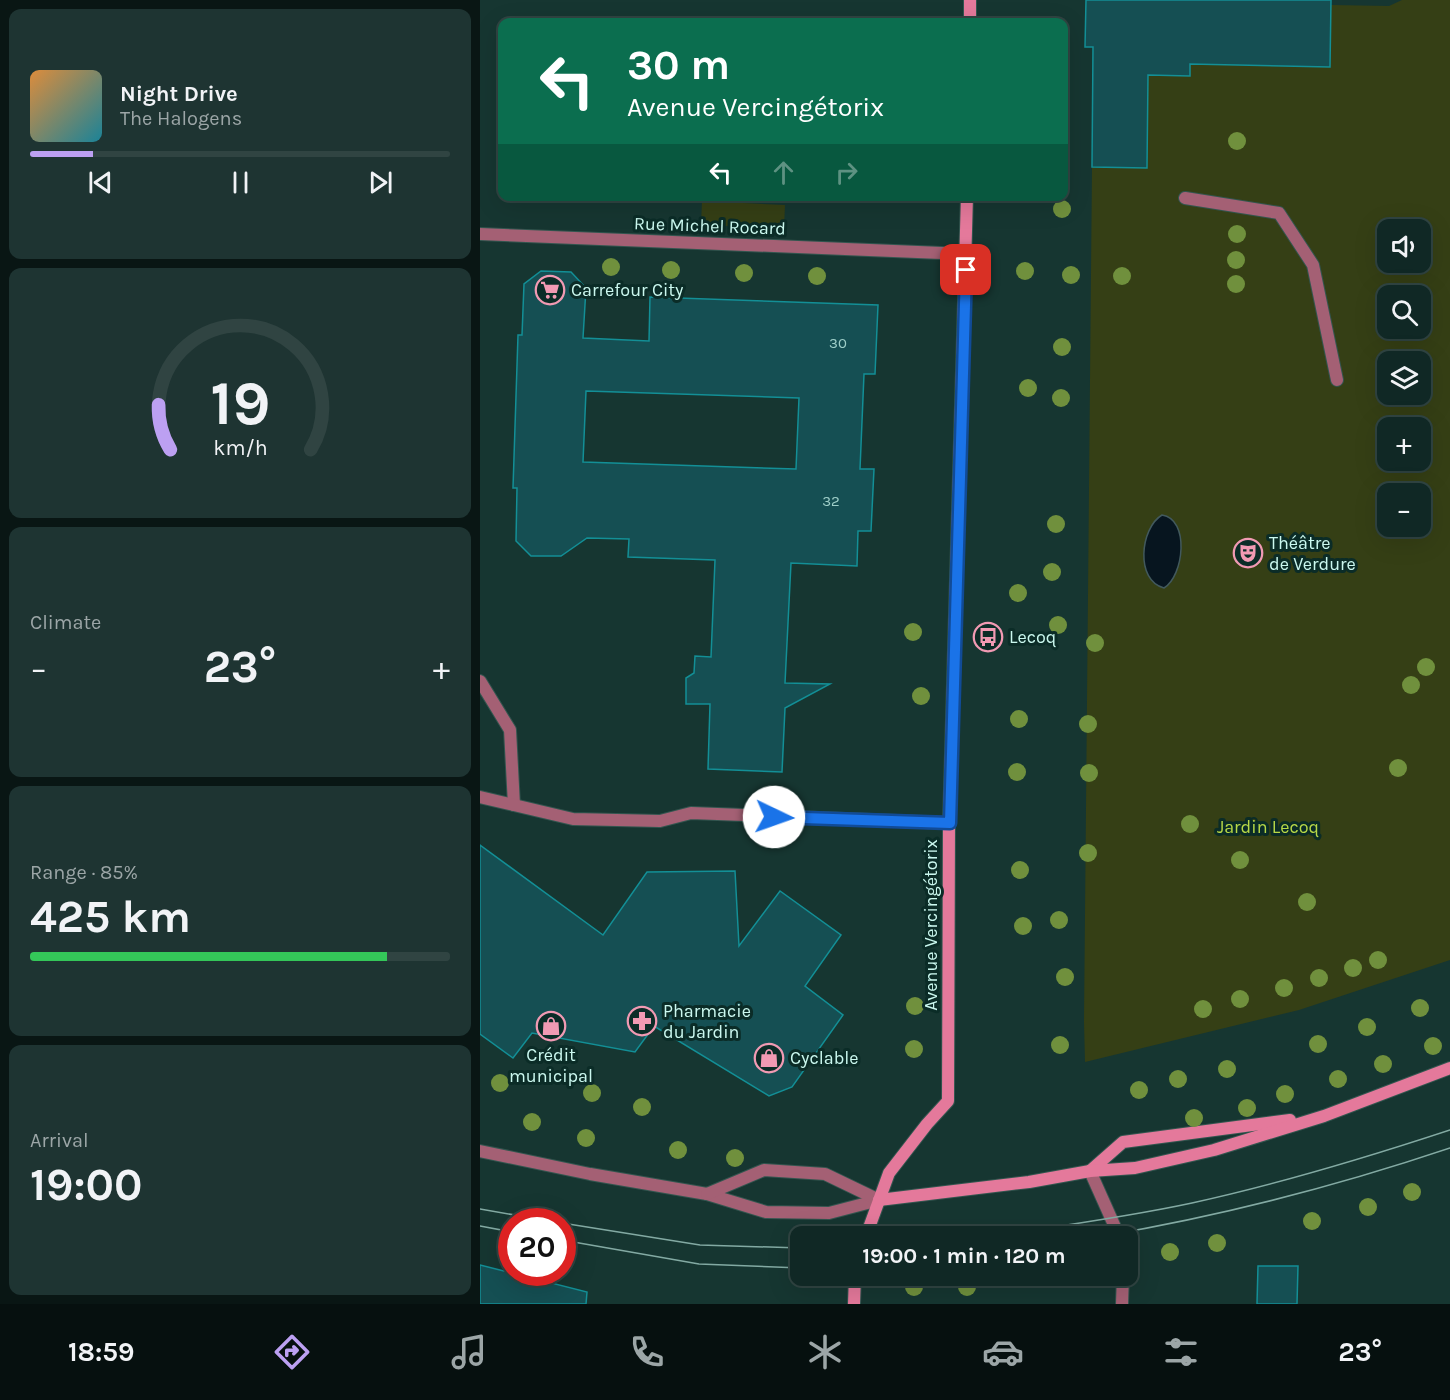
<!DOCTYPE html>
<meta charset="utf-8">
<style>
:root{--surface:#102825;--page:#1e3432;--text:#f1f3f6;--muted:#9ca6a7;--line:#304442;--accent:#bca0f2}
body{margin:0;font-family:Karla,sans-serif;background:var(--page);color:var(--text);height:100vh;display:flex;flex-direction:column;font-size:22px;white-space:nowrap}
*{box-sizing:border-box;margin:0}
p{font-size:20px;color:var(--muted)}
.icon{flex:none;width:33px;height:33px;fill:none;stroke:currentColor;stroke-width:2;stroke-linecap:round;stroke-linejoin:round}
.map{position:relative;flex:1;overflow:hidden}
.sheet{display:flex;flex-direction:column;gap:9px;padding:9px;background:#091614;width:480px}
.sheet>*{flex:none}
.hud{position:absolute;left:18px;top:18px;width:570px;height:183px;border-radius:12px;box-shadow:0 6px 24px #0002,0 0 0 2px var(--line);background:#0b6e4f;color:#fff;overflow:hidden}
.controls{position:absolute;left:897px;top:219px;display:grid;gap:12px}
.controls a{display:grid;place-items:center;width:54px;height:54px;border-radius:12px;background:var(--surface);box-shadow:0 6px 24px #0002,0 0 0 2px var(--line);font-size:30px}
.speed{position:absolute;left:18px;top:1208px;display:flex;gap:12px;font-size:30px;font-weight:700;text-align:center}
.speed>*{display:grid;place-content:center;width:78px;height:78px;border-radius:50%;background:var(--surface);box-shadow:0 6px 24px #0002,0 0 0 2px var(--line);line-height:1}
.speed .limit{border:9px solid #d22;background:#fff;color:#111}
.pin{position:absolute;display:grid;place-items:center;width:51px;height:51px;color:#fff;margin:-26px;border-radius:12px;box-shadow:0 3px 9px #0006}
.me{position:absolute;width:66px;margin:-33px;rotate:93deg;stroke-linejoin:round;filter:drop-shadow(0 0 4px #0008)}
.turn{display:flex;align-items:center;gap:21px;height:126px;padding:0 30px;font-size:27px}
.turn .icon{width:78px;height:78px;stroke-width:2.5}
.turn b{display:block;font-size:42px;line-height:51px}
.lanes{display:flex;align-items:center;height:57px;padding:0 30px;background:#0003;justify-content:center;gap:30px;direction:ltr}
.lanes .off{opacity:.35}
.big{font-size:45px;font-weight:700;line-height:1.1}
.sheet .tile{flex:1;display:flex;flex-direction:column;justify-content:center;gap:9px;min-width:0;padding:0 21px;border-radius:12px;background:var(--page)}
.sheet .dial{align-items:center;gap:0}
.dial svg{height:156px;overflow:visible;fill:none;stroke:var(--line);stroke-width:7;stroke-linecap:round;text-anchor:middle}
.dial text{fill:var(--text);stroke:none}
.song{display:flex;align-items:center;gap:18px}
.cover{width:72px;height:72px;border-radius:9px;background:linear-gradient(135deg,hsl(30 70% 55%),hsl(190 70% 35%))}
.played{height:6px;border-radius:3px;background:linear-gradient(90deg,var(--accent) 15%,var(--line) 15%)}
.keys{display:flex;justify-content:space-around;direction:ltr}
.heat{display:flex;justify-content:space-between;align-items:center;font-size:33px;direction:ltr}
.charge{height:9px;border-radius:4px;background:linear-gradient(90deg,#34c759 85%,var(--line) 0)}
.trip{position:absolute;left:310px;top:1226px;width:348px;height:60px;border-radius:12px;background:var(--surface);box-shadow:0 6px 24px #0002,0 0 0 2px var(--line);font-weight:700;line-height:60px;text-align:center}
.tabs{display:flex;height:96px;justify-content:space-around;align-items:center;background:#06100f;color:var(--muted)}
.tabs .icon{width:42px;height:42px}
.tabs .current{color:var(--accent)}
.tabs b{font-size:27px;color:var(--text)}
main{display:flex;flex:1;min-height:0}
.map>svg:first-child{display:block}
.green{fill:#353f15;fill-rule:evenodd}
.water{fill:#07151f;stroke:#42595d;stroke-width:1.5}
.building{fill:#154f53;stroke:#138f96;stroke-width:1.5;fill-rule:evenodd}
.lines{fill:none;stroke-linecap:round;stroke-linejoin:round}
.lane-casing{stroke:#33554f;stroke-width:14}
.secondary-casing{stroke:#33554f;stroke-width:14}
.lane{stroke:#a46074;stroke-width:12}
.secondary{stroke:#e4799b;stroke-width:12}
.tram{stroke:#83aaa3;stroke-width:1.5}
.tree{fill:#70903d}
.route-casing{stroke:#114b97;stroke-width:15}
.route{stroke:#1a73e8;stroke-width:10}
.labels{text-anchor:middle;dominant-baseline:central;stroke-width:6;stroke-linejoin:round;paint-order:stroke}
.number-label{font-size:15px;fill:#9ecec8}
.street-label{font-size:18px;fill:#cbf8ef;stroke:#0b2c27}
.poi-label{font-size:18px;fill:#cbf8ef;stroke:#0b2c27;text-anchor:start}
.park-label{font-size:18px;fill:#b9d947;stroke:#0b2c27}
</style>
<main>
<section class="sheet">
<div class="tile">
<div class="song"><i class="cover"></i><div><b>Night Drive</b><p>The Halogens</p></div></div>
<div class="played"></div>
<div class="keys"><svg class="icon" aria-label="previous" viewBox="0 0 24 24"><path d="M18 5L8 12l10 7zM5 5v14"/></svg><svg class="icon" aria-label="pause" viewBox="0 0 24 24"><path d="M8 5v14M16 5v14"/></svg><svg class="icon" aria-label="next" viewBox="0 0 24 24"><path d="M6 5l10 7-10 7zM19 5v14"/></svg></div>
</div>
<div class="tile dial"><svg viewBox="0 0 100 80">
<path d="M14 69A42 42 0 1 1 86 69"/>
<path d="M14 69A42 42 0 0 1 8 46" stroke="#bca0f2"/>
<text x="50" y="56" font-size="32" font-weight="700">19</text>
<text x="50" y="72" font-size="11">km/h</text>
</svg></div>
<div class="tile"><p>Climate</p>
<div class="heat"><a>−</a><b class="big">23°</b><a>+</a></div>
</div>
<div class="tile"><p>Range · 85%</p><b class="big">425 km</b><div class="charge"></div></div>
<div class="tile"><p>Arrival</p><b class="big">19:00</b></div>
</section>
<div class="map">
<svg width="970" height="1304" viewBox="0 0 970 1304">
<rect width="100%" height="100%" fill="#163631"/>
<g class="green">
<path d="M922,0H970V960L819,1010L605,1062L604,1022L612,167H667L668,81L655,64L672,75L710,76V64L850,67L851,5L909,6ZM908,230H940V262H908ZM908,296H940V328H908ZM908,362H940V394H908ZM908,428H940V460H908ZM908,494H940V526H908Z"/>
<polygon points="222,201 305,205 304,228 221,225"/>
</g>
<path class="water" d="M682,515C710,519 704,576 684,588C655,581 660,528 682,515Z"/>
<g class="building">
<polygon points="606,0 851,0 850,67 710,64 710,76 668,75 667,168 612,167 613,47 605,47"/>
<path d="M61,271L91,272L106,288L103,338L169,341L170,297L398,305L395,374H384L380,469H394L391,531H378L377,566L311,563L305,683L350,684L305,708L302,772L228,769L230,704H206V678L214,673L215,656L231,657L235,560L148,557L149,539L107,538L81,556H51L36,541L37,488H33L38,335H42L44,284ZM106,391L319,398L316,469L103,462Z"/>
<polygon points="0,845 123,935 167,872 255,871 259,946 300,891 361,935 325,986 363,1015 312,1087 289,1096 174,1026 155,1052 52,1033 33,1058 0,1034"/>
<polygon points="0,1265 107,1292 106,1304 0,1304"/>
<polygon points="778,1266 818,1266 817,1304 777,1304"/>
</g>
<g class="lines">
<g class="lane-casing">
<g id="lane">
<polyline points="705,198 799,213 833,265 857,380"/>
<polyline points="0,234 486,254"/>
<polyline points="0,681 30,730 34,805"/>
<polyline points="0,797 93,819 180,821 211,813 469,823"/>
<polyline points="0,1151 110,1174 227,1194 286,1212 349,1213 399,1200"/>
<polyline points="610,1171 639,1236"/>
<polyline points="227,1194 284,1170 345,1174 399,1200"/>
<polyline points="642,1304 643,1275"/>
</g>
</g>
<g class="secondary-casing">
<g id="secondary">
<polyline points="490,22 490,0"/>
<polyline points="610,1171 643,1142 810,1120"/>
<polyline points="399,1200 549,1182 610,1171 655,1168 734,1150 844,1116 970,1068"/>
<polyline points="386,1236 409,1173 447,1124 468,1101 469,823 487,196"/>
<polyline points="374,1304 375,1275"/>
</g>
</g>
<use href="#lane" class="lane"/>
<use href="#secondary" class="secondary"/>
<g class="tram">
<polyline points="0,1209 69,1221"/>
<polyline points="82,1223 220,1245 321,1248"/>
<polyline points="0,1226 32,1232"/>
<path d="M514,1236C580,1226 647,1217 712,1203C799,1184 885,1158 970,1130"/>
<path d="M623,1236C741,1216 857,1186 970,1148"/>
<polyline points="82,1240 219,1264 321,1268"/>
</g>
</g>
<g class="tree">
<circle cx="757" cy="141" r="9"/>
<circle cx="582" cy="209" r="9"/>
<circle cx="757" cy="234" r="9"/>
<circle cx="756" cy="260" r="9"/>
<circle cx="131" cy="267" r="9"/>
<circle cx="191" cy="270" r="9"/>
<circle cx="545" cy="271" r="9"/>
<circle cx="264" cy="273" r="9"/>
<circle cx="591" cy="275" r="9"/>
<circle cx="337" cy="276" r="9"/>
<circle cx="642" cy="276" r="9"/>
<circle cx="756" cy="284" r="9"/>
<circle cx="582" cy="347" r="9"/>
<circle cx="548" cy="388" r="9"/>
<circle cx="581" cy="398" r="9"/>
<circle cx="576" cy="524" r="9"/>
<circle cx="572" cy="572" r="9"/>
<circle cx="538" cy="593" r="9"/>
<circle cx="578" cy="625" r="9"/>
<circle cx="433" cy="632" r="9"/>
<circle cx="615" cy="643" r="9"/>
<circle cx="946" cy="667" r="9"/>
<circle cx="931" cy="685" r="9"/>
<circle cx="441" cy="696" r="9"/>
<circle cx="539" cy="719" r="9"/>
<circle cx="608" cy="724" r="9"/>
<circle cx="918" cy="768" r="9"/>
<circle cx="537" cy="772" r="9"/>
<circle cx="609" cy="773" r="9"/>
<circle cx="710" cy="824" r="9"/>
<circle cx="608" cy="853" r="9"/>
<circle cx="760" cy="860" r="9"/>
<circle cx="540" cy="870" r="9"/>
<circle cx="827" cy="902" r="9"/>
<circle cx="579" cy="920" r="9"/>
<circle cx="543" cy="926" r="9"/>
<circle cx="898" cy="960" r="9"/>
<circle cx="873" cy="968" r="9"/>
<circle cx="585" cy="977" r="9"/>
<circle cx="839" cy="978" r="9"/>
<circle cx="804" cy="988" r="9"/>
<circle cx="760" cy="999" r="9"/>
<circle cx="435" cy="1006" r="9"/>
<circle cx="940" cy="1008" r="9"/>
<circle cx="723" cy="1009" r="9"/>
<circle cx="887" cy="1027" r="9"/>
<circle cx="838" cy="1044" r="9"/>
<circle cx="580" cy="1045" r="9"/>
<circle cx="953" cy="1046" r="9"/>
<circle cx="434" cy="1049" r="9"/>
<circle cx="903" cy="1064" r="9"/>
<circle cx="747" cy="1069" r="9"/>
<circle cx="698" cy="1079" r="9"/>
<circle cx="858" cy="1079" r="9"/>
<circle cx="20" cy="1083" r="9"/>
<circle cx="659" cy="1090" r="9"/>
<circle cx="112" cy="1093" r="9"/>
<circle cx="805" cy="1094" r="9"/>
<circle cx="162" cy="1107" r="9"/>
<circle cx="767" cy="1108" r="9"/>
<circle cx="714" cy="1118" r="9"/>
<circle cx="52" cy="1122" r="9"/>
<circle cx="106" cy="1138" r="9"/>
<circle cx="198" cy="1150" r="9"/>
<circle cx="255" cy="1158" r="9"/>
<circle cx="932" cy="1192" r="9"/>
<circle cx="888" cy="1207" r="9"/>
<circle cx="832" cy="1221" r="9"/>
<circle cx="737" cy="1243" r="9"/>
<circle cx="690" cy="1252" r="9"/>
<circle cx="434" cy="1287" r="9"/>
<circle cx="487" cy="1287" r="9"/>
</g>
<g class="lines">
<g class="route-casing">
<polyline id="route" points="294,817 470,823 486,270"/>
</g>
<use href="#route" class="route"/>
</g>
<defs>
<g id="supermarket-ring" transform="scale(1.5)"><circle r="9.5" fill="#0b2c27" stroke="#f19ab3" stroke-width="1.5"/><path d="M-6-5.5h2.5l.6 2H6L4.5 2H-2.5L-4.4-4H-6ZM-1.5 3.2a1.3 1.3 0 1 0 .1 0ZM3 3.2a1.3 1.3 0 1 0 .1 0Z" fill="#f19ab3"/></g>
<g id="theatre-ring" transform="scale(1.5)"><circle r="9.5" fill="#0b2c27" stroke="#f19ab3" stroke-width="1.5"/><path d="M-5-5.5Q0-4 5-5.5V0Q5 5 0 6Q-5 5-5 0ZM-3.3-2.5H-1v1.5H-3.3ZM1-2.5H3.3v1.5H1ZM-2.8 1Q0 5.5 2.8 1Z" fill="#f19ab3"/></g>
<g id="bus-ring" transform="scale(1.5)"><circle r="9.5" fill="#0b2c27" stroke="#f19ab3" stroke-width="1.5"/><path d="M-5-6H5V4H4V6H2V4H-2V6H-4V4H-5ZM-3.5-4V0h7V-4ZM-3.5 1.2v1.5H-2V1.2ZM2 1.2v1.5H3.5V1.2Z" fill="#f19ab3"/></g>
<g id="pharmacy-ring" transform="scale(1.5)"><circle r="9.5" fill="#0b2c27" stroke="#f19ab3" stroke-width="1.5"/><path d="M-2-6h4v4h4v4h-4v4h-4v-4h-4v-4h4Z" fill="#f19ab3"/></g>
<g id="shop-ring" transform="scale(1.5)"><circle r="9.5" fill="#0b2c27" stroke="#f19ab3" stroke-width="1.5"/><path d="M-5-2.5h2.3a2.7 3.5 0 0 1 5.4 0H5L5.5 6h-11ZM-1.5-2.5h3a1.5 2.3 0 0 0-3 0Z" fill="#f19ab3"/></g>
</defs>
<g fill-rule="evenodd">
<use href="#supermarket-ring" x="70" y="290"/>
<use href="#theatre-ring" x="768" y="553"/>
<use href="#bus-ring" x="508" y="637"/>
<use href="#pharmacy-ring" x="162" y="1021"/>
<use href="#shop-ring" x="71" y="1026"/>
<use href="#shop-ring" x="289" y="1058"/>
</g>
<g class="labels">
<g class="number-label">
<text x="358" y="343">30</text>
<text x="351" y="501">32</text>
</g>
<g class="street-label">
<text transform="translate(230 226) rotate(2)">Rue Michel Rocard</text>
<text transform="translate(451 925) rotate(-90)">Avenue Vercingétorix</text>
</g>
<g class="poi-label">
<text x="91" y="290">Carrefour City</text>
<text x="789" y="543">Théâtre<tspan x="789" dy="21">de Verdure</tspan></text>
<text x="529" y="637">Lecoq</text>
<text x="183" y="1011">Pharmacie<tspan x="183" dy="21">du Jardin</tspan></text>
<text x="71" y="1055" text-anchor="middle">Crédit<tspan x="71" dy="21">municipal</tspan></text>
<text x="310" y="1058">Cyclable</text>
</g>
<g class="park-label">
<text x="788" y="827">Jardin Lecoq</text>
</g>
</g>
</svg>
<div class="controls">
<a><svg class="icon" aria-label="sound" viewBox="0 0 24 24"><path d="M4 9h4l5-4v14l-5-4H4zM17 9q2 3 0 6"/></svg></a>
<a><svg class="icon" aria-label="search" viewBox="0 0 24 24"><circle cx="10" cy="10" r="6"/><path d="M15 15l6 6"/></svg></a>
<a><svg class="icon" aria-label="layers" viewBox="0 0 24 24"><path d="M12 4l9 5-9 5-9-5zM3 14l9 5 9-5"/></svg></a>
<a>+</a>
<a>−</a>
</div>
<div class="speed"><div class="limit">20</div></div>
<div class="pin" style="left:486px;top:270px;background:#d93025"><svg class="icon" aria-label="arrive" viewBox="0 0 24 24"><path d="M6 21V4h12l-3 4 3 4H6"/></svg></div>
<svg class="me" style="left:294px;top:817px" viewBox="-20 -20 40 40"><circle r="19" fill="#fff"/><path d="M0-13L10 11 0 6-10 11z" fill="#1a73e8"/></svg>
<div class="trip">19:00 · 1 min · 120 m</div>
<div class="hud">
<div class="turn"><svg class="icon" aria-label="left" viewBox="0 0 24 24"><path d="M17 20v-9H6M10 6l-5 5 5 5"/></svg><div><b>30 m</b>Avenue Vercingétorix</div></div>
<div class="lanes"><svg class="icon" aria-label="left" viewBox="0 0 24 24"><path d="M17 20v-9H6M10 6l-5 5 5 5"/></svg><svg class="icon off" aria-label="ahead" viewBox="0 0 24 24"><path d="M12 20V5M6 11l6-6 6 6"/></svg><svg class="icon off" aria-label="right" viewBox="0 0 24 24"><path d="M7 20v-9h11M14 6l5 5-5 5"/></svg></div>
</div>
</div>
</main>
<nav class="tabs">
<b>18:59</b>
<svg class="icon current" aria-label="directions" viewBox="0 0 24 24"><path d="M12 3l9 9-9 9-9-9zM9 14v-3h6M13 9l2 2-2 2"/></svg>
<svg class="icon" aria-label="music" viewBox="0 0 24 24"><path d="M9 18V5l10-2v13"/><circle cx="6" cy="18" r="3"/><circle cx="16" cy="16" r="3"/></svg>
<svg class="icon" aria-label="phone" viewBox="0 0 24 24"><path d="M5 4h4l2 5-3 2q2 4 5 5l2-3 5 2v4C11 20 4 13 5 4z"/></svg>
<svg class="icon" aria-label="climate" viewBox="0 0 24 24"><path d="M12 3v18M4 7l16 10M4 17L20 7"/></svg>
<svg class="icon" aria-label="car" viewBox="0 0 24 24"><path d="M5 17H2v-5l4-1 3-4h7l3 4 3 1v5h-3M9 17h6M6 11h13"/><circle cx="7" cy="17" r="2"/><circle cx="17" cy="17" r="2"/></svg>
<svg class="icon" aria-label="filters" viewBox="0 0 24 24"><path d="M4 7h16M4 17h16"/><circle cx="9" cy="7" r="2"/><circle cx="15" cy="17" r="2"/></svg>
<b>23°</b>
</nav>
